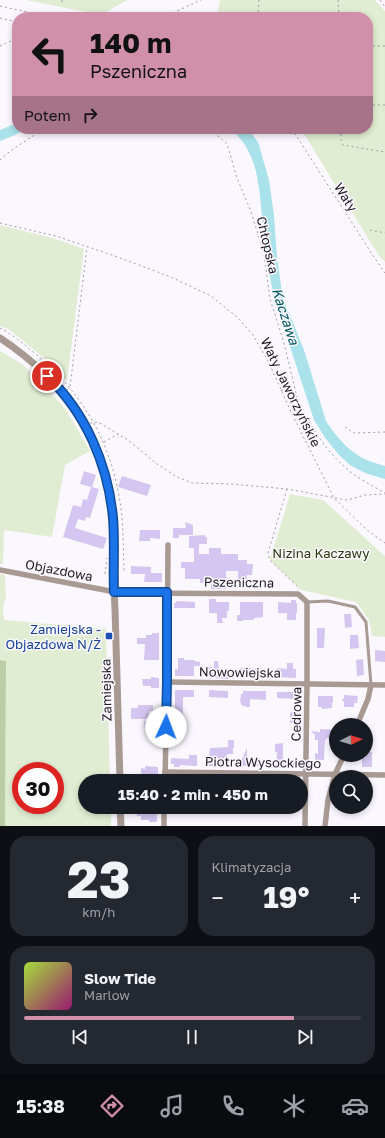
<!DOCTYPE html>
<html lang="pl">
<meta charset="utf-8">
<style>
:root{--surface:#171b24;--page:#242831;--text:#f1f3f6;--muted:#9ea1a6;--line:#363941;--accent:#d190aa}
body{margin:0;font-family:"Golos Text",sans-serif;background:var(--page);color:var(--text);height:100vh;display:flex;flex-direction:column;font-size:15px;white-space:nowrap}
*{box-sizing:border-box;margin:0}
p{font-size:13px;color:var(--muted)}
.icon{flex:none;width:22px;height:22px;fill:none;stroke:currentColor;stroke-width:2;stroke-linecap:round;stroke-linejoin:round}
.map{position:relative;height:826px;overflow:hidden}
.side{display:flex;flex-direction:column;gap:10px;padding:10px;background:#0d0f14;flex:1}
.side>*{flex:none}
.hud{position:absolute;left:12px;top:12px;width:361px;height:122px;border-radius:16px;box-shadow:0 2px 6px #0003;background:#d190aa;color:#111;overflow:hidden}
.needle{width:26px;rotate:85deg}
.buttons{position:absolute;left:329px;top:718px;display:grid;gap:8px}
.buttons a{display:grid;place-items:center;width:44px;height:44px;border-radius:50%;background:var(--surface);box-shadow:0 2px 6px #0003;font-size:20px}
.speed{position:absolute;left:12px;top:762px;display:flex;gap:8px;font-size:20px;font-weight:700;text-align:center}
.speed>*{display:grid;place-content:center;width:52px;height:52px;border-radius:50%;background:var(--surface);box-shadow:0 2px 6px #0003;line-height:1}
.speed .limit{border:6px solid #d22;background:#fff;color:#111}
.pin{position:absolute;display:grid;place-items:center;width:34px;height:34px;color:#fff;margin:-17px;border:2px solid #fff;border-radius:50%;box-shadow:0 1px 4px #0007}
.me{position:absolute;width:44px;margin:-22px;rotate:2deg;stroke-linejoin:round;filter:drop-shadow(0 0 3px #0008)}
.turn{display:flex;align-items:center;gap:14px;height:84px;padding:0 12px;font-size:18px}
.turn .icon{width:52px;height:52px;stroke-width:2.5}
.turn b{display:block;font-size:28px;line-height:34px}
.then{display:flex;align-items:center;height:38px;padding:0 12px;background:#0003;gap:8px;font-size:15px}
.big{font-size:30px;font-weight:700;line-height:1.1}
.side .card{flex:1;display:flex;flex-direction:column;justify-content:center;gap:6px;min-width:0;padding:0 14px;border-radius:16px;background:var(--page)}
.side .dial{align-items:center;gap:0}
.dial b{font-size:52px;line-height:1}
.song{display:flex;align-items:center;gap:12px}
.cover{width:48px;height:48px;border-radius:6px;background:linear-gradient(135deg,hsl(80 70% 55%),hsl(320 70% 35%))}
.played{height:4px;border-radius:2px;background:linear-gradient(90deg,var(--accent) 80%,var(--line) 80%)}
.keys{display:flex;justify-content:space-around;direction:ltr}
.heat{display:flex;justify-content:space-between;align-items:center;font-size:22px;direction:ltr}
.side .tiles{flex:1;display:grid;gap:10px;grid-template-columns:1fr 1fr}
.card:last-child{grid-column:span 2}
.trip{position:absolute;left:78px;top:774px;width:230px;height:40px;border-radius:20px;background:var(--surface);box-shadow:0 2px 6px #0003;font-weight:700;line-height:40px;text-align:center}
.tab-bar{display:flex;height:64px;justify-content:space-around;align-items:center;background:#090b0e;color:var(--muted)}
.tab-bar .icon{width:28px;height:28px}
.tab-bar .selected{color:var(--accent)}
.tab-bar b{font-size:18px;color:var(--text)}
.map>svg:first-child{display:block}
.green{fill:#e1edd2;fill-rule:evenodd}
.forest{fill:#bacda4}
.water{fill:#a9e2ea}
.building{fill:#d4c6f0}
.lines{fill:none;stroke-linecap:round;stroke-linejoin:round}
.path{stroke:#9e9ca4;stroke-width:1;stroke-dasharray:2 3;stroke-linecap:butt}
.service{stroke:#a89993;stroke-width:3}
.minor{stroke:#a89993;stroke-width:5.5}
.tertiary{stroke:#a89993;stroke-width:7}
.route-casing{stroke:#114b97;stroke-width:10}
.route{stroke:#1a73e8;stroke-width:7}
.transit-dot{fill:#1a4fb4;stroke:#faf8fe;stroke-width:1.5}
.labels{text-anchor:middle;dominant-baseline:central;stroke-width:3;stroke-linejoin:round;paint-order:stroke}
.street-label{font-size:13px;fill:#201c27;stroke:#faf8fe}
.park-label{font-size:13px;fill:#2b3b0e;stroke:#faf8fe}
.transit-label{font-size:13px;fill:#164399;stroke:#faf8fe;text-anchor:end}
.water-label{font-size:14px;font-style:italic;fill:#00565f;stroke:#faf8fe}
</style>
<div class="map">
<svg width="385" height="826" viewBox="0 0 385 826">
<rect width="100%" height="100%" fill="#faf8fe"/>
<g class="green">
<polygon points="26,0 127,0 101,15"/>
<polygon points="220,0 375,0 385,11 385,262 379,256 301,129 368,129 368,17 217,17"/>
<polygon points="0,225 56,239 84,249 67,380 66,380 49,362 8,329 0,326"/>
<polygon points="0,351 22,364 47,388 66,410 90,451 65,465 52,537 4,530 3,564 0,564"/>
<polygon points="290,494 323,500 385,556 385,637 372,636 369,620 356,602 301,590 270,560"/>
<path d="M0,574L5,575L6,596L3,609L4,620L106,629L110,781H85V807H111V826H5L6,661L0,660ZM21,771H55V805H21Z"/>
</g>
<polygon class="forest" points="0,660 6,661 5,826 0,826"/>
<g class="water">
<polygon points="17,123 17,129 25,129 15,135 0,141 0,130"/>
<path d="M232,129H248L258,142L269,180L274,216L277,257L282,292L285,303L304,350L326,421C333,432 345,447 356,454C364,460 375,463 385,466V479L365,473L350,465L339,455L326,439L314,420L277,307C268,278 266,247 262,217C260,197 259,175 251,157C247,146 240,138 232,129Z"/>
</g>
<g class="building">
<polygon points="84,471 96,475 92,487 99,489 90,518 86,517 85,521 78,519 75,528 107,538 103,549 63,537 73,505 81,507 83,499 87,500 91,487 80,484"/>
<polygon points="122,476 151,485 147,496 118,487"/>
<polygon points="185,522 193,525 193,535 179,535 179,538 173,538 173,528 186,528"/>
<polygon points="140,530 160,530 160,539 150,538 150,541 139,541"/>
<polygon points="205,535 205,537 207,537 207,544 199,544 199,554 209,554 209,548 221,548 221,554 238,554 238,560 247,560 247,564 253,564 252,575 247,575 247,585 238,585 238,571 226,571 226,589 211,589 211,583 200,583 200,579 185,579 185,568 181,568 181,562 194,562 194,548 189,548 189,536"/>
<polygon points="131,566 151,567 151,573 162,573 162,582 144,582 145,574 131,574"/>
<polygon points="209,599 216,599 216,602 229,602 229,611 227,611 227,618 222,618 223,623 217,623 217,613 209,613"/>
<polygon points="291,600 296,600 296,603 297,603 297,613 296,613 296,620 287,620 287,613 278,613 278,602 291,603"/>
<polygon points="176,601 195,602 195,608 174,608 174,603 176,603"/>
<polygon points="240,602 263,602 263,617 254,618 254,620 243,620 243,621 237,621 237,615 240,615"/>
<polygon points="344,614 351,614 352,627 345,628"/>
<polygon points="317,628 325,628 324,648 317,648"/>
<polygon points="152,633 159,633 159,660 144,660 145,644 137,644 137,638 146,638 146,635 152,635"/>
<polygon points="350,635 358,635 359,648 350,649"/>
<polygon points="375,650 385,651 385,662 375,661"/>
<polygon points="178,658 184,658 184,660 194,660 194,661 200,662 200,666 194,666 194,676 175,676 175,669 178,670"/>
<polygon points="363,659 364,675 357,676 356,660"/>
<polygon points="214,661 218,661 219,670 230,670 230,677 228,677 228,679 212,678 212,676 209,676 209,667 214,668"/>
<polygon points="287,663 293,663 293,669 296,669 296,678 277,677 277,668 287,669"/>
<polygon points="240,668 265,669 265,677 240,677"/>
<polygon points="151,677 159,678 159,688 151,688 151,686 143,686 142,679 151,679"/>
<polygon points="175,690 194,690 194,697 183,697 183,722 181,722 181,727 175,727"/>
<polygon points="209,690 228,691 228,698 209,697"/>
<polygon points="243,691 266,691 266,700 250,699 250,707 247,707 241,705 241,702 240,702 241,694 243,694"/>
<polygon points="277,692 296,692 296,699 277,698"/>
<polygon points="344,695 358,696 357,703 354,703 354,707 344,707 344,702 342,700 344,698"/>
<polygon points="318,696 333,696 333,703 332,703 332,708 322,709 322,707 318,707"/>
<polygon points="138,705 153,705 153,711 149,711 149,719 131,719 131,708 138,708"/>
<polygon points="294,711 300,713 299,723 290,723 290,713"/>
<polygon points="144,721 158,721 158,733 150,733 150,728 145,728"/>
<polygon points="320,729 336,730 336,738 326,738 326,740 325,740 324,760 315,760 315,753 318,754 318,740 315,740 315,735 311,731 320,732"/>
<polygon points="228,740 234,740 234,748 233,748 233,754 227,754 227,766 208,766 210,748 228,747"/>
<polygon points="283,743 283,760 295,760 295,767 293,767 293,768 279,768 279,766 276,766 277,752 275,752 275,744"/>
<polygon points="247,748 247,759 261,759 261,766 242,766 242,759"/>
<polygon points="366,752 372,752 372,767 362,767 362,758 366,758"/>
<polygon points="189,755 197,755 197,766 180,765 180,767 174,767 174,764 171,764 171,758 189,759"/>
<polygon points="145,766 158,767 158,777 141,777 141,768 145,769"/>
<polygon points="137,808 144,808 144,810 157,811 157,822 149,822 149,820 141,820 141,816 137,816"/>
</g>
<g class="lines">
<g class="path">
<polyline points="62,0 62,2"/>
<polyline points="338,0 339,17"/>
<polyline points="380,0 385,7"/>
<polyline points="0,6 50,17"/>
<polyline points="164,17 201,0"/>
<polyline points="258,17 259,0"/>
<polyline points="0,18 17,22"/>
<polyline points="0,46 17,38"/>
<polyline points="368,46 385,46"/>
<polyline points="368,105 385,105"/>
<polyline points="210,129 227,144 237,178 250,209 264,253 270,299 284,343 297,397"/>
<polyline points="292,129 372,254 385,273"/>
<polyline points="341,129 341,140 343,145 385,152"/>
<path d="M0,160C12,148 30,139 43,129"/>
<polyline points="0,223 56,236 112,255 171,277 211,296 237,317 253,335 268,361 293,416 334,498 367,530 385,543"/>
<polyline points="370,230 385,233"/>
<path d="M0,328C12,334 22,343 32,351C78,388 107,434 118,491C124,518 123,546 124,573"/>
<polyline points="67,390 70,387 87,247"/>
<path d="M281,390L297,397C309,424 323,448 346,468C355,477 373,486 385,493"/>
<polyline points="90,423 98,422 128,440 157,464 177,477 192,483 232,484 287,489 347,500 365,495 385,494"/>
<polyline points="345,427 354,433 385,432"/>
<polyline points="104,442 118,434"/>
<polyline points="287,489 268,553 270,560 298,587"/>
<polyline points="105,574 107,558"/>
</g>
<polyline class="service" points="307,602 328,601 355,607 366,622 371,685"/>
<g class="minor">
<polyline points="0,570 110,591 121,593 298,594 307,602 307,684 305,826"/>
<polyline points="167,682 385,685"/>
<polyline points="357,725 368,699 371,685"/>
<polyline points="165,772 385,775"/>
<polyline points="165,781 167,682 168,545"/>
<polyline points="164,826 164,807"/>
<polyline points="325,826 328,800 335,774 344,755"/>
</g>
<g class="tertiary">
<path d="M0,338C64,380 106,441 113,518C116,548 113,579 115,609C117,666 118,724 120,781"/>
<polyline points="120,807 121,826"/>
</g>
</g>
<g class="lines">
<g class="route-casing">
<path id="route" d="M47,376C86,413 108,465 113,518C115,542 113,567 114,592H167V682L166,727"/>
</g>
<use href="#route" class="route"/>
</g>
<rect class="transit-dot" x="105" y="632" width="8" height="8" rx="2"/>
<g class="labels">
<g class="street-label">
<text transform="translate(346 197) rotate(58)">Wały</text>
<text transform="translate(268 245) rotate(77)">Chłopska</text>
<text transform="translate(291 392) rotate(64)">Wały Jaworzyńskie</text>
<text transform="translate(59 570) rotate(11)">Objazdowa</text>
<text transform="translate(239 582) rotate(1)">Pszeniczna</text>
<text transform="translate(240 672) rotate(1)">Nowowiejska</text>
<text transform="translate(106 690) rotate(-91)">Zamiejska</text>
<text transform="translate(296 714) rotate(-89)">Cedrowa</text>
<text transform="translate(263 762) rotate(1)">Piotra Wysockiego</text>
</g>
<g class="park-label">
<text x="321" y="553">Nizina Kaczawy</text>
</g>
<g class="transit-label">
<text x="101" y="629">Zamiejska -<tspan x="101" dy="15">Objazdowa N/Ż</tspan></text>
</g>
<g class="water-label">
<text transform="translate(286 316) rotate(72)">Kaczawa</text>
</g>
</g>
</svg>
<div class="buttons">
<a><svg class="needle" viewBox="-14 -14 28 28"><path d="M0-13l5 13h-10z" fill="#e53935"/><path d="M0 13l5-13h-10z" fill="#9ea1a6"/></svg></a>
<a><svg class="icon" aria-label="search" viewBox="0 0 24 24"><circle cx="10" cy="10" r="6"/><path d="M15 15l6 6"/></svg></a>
</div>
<div class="speed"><div class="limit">30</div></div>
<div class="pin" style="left:47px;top:376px;background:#d93025"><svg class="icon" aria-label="arrive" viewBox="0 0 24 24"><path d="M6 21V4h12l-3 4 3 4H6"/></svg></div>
<svg class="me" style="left:166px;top:727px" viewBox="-20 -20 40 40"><circle r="19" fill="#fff"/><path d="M0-13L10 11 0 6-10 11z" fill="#1a73e8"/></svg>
<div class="trip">15:40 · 2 min · 450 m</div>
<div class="hud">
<div class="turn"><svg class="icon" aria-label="left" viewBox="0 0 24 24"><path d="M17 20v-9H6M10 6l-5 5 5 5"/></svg><div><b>140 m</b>Pszeniczna</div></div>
<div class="then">Potem<svg class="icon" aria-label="right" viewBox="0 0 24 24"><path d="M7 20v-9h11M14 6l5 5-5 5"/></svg></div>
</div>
</div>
<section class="side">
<div class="tiles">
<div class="card dial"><b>23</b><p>km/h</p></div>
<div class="card"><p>Klimatyzacja</p>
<div class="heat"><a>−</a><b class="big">19°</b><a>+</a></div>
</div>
<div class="card">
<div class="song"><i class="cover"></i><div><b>Slow Tide</b><p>Marlow</p></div></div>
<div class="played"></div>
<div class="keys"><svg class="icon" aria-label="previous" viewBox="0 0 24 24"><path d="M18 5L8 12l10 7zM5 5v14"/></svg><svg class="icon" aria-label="pause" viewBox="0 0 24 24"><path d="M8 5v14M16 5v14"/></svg><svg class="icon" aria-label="next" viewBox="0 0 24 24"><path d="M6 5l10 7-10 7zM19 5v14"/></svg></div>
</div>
</div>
</section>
<nav class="tab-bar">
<b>15:38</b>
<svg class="icon selected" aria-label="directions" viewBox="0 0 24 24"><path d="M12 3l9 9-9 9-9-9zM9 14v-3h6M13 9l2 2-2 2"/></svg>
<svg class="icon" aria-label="music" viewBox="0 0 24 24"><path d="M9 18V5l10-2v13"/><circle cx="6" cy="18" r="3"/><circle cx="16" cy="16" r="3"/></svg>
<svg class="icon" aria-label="phone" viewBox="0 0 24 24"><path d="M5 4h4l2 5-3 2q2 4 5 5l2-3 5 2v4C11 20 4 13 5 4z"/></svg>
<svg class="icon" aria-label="climate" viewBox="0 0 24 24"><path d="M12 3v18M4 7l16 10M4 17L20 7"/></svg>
<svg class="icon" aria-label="car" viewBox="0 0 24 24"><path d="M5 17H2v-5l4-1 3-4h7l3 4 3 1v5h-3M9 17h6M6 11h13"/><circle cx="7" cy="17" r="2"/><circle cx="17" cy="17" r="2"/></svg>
</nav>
